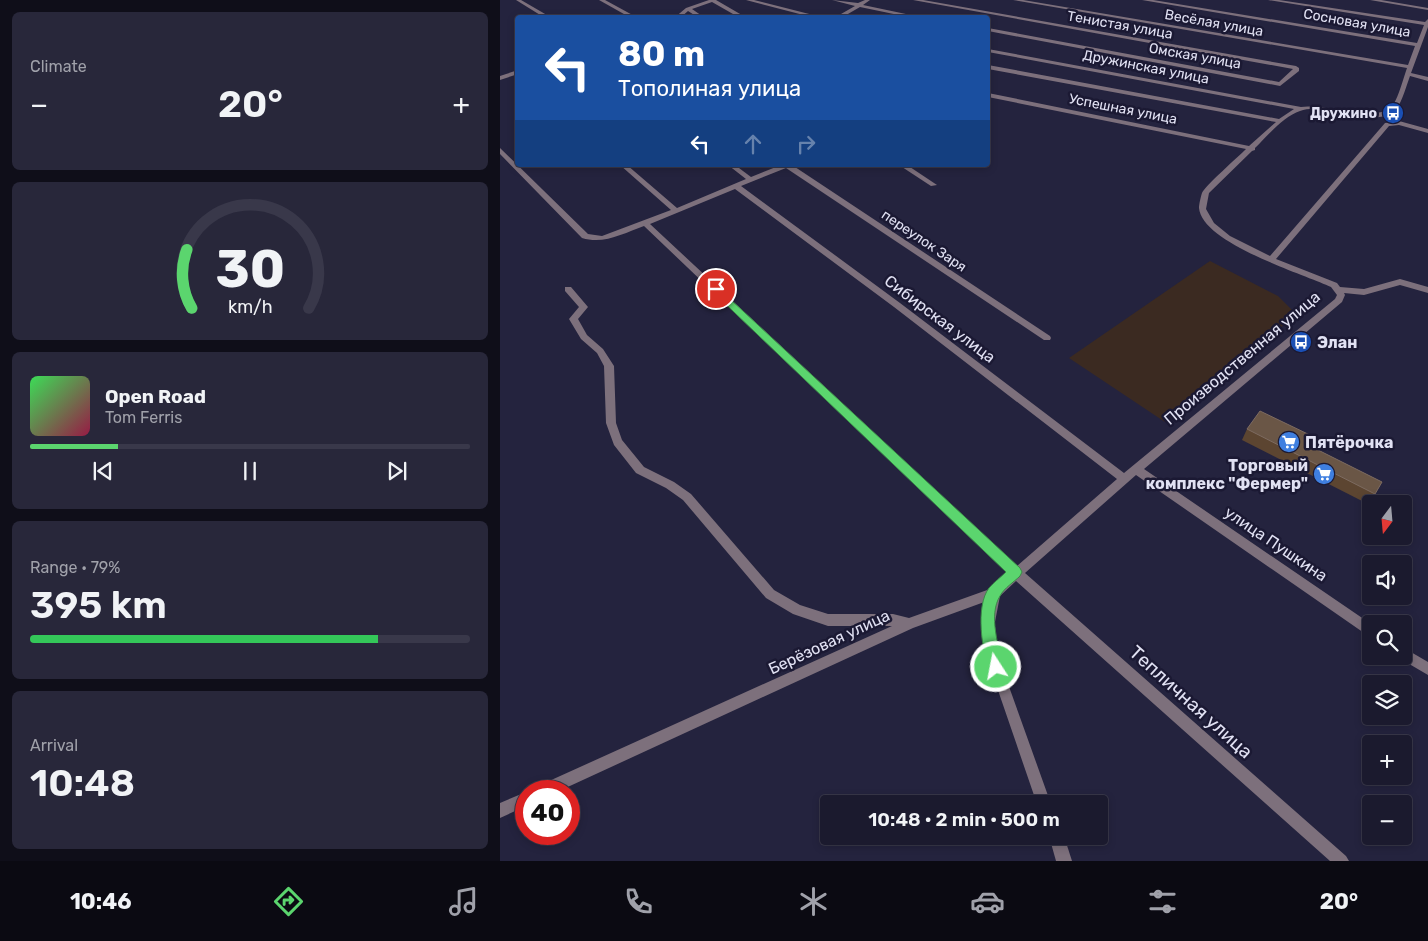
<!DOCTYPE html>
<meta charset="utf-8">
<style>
:root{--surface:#1b1a2e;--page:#28273a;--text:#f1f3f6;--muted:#a0a1aa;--line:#39384a;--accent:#5bd56e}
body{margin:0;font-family:Rubik,sans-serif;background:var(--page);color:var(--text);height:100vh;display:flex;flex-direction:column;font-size:19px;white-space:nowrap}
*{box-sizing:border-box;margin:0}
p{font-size:16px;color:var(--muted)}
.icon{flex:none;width:28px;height:28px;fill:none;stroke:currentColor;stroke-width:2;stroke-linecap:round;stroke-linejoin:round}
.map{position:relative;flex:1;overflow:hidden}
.details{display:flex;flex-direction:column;gap:12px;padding:12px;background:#0f0e19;width:500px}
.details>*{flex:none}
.guide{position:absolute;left:15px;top:15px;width:475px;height:152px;border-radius:5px;box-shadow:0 2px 8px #0003,0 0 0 1px var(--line);background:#1a4fa0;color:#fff;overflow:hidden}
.needle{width:32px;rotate:196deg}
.buttons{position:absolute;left:862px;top:495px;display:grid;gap:10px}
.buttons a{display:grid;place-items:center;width:50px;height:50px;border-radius:5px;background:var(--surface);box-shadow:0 2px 8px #0003,0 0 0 1px var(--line);font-size:25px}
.speed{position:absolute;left:15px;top:780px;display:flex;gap:10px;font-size:25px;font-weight:700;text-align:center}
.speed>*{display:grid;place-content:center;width:65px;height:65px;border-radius:50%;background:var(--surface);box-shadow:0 2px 8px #0003,0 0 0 1px var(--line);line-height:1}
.speed .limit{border:8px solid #d22;background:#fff;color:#111}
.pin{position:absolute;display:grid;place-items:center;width:42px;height:42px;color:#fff;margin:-21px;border:2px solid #fff;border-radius:50%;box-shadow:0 1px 5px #0007}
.me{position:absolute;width:55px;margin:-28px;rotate:349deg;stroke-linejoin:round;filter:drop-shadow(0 0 4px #0008)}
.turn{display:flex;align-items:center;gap:18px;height:105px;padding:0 20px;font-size:22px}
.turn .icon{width:65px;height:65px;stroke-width:2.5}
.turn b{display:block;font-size:35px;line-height:42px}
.lanes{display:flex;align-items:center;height:48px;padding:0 20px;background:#0003;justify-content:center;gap:25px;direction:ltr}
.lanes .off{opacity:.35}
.big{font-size:38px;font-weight:600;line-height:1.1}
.details .card{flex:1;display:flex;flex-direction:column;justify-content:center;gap:8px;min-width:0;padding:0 18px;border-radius:8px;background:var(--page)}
.details .dial{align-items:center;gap:0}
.dial svg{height:130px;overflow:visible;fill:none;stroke:var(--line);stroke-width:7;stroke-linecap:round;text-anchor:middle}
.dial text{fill:var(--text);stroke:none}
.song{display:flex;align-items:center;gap:15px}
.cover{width:60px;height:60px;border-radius:8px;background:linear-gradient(135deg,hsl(130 70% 55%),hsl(340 70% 35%))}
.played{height:5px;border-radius:2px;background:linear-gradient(90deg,var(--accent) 20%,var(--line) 20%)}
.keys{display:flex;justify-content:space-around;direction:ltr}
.heat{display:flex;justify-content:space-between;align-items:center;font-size:28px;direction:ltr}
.charge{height:8px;border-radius:4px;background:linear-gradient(90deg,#34c759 79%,var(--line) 0)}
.trip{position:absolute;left:320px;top:795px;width:288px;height:50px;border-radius:5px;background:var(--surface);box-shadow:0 2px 8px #0003,0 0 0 1px var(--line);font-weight:600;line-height:50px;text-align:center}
.menu{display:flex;height:80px;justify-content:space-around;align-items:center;background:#0b0a12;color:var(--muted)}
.menu .icon{width:35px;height:35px}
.menu .selected{color:var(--accent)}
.menu b{font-size:22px;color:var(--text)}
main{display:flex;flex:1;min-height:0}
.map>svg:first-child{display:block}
.industrial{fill:#3b2a21}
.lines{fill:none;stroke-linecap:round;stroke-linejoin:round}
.minor{fill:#7d707c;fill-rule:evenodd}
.wall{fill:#5c4531}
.building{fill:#6a5646;stroke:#7d6b61}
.route{fill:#5bd56e;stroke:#3b8a48}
.labels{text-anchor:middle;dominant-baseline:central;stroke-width:5;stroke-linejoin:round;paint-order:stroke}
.far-street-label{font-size:14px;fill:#e1e1f3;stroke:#1b1933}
.far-poi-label{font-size:14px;font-weight:bold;fill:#e1e1f3;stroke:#1b1933;text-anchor:end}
.street-label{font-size:16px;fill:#e1e1f3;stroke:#1b1933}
.poi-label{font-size:16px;font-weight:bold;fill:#e1e1f3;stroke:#1b1933;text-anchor:start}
.near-street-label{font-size:19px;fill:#e1e1f3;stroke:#1b1933}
</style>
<main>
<section class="details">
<div class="card"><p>Climate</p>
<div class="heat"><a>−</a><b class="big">20°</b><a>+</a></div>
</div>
<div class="card dial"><svg viewBox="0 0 100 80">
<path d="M14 69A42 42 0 1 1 86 69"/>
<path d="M14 69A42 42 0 0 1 11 33" stroke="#5bd56e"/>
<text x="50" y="56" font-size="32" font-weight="700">30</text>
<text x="50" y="72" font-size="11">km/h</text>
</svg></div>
<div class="card">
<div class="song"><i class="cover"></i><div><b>Open Road</b><p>Tom Ferris</p></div></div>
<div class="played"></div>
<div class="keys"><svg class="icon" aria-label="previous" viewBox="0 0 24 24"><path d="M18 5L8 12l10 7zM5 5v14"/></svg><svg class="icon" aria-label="pause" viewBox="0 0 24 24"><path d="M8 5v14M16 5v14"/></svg><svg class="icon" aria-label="next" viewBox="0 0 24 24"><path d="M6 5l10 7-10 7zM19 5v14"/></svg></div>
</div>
<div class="card"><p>Range · 79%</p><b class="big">395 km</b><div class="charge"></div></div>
<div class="card"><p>Arrival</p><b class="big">10:48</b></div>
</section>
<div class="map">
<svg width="928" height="861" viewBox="0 0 928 861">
<rect width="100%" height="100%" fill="#24233e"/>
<polygon class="industrial" points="710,261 778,296 796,314 749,356 665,422 569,358"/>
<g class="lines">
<g class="minor">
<polygon points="16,0 21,0 52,18 45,18"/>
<polygon points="99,0 105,0 138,18 131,18"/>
<polygon points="209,0 216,0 247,18 240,18 212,2 192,9 205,18 199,18 188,11 180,18 174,18 186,8"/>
<polygon points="246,0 254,0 325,18 315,18"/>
<polygon points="332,0 358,3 365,0 370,0 363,5 425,18 413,18 360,7 341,18 334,18 355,6"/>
<polygon points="413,0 423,0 796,66 799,68 799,71 780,86 488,31 488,28 779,82 793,69"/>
<path d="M513,0H523L908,65L915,46L642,0H653L917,43L924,25L768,0H779L925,22L928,19V27L911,73L928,77V81L910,76C907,84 902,102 897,108C875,133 827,100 800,111C784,116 767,136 755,148V150L752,151L709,193L706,209L714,223L730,236L770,256L885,123L899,121L928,129V133L899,125L889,126L776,259L837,283L840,287L864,289L900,279L928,287V293L900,285L864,295L844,293L845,295L842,302L644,469L871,624V637L867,635L636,475L525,573L846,856L849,861H830L516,581L500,596L494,627L502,667L551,804H537L490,667L482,627L487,601L413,628L59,791H36L38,786L392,626H328L293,614L266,598L183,500L166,488L136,473L114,445L106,423L104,366L97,353L81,339L69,319L79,307L65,291V287H71L88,307L78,319L87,335L103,349L114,366L116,423L122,440L144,467L174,482L191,494L274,590L300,605L328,614H393L409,618L490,589L508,573L144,226C124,233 104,245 82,238L0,154V148L88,234L102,236L171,210L120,165H127L177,208L246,179L228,165H235L251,177L281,165H292L550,336L551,338L550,340H544L286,168L241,186L400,303L624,473L835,299L837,295L831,287C803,274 702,243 699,208C699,204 701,196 702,193C705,186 738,157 746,149L488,97V93L749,146L776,122L488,69V65L779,119L794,109L488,52V49L801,107C824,103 880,124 893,105C899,96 903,79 907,68ZM235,189L394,307L617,479L517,566L150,224Z"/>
<polygon points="870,0 881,0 928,8 928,10"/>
<polygon points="18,70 18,74 0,80 0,76"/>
<polygon points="399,165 407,165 437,185 431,186"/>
<polygon points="904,648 928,662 928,675 899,658 899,656 904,656"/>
<polygon points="26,792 26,806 0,818 0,803"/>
<polygon points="549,836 564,836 572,861 556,861"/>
</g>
</g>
<polygon class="wall" points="747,429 809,446 875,494 868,504 742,440"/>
<polygon class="building" points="760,411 814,437 808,445 882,482 875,494 747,429"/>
<path class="route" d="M216,286L520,568L522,572L520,576C514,582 504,588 500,596C488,615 499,647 503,667L501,672L496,674L490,672C482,653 475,606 489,588C494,582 501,577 506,572L212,291L211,289Z"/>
<defs>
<g id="bus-disc" transform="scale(1.125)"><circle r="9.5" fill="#1a4fb4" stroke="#1b1933"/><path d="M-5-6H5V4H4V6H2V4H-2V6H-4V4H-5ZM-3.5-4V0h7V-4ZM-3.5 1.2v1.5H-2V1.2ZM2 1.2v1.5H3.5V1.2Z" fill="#fff"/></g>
<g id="supermarket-disc" transform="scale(1.125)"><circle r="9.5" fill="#3f7fe0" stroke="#1b1933"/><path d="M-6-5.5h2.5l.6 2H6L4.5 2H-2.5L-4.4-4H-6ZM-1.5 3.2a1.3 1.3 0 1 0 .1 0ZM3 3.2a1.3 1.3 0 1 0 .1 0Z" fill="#fff"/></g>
</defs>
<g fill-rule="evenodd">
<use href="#bus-disc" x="893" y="113"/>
<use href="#bus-disc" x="801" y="342"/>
<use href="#supermarket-disc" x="789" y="442"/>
<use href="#supermarket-disc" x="824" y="474"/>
</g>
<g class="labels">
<g class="far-street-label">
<text transform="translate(714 23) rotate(10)">Весёлая улица</text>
<text transform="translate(857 23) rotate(10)">Сосновая улица</text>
<text transform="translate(620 25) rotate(10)">Тенистая улица</text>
<text transform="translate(695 56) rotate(10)">Омская улица</text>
<text transform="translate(646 67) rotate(11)">Дружинская улица</text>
<text transform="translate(623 109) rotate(11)">Успешная улица</text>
<text transform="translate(424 241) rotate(34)">переулок Заря</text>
</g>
<g class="far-poi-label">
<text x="877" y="113">Дружино</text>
</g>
<g class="street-label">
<text transform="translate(440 319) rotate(37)">Сибирская улица</text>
<text transform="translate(742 358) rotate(-40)">Производственная улица</text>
<text transform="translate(776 544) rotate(34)">улица Пушкина</text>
<text transform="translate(329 642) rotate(-25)">Берёзовая улица</text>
</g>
<g class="poi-label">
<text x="817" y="342">Элан</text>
<text x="805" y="442">Пятёрочка</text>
<text x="808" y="465" text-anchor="end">Торговый<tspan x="808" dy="18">комплекс "Фермер"</tspan></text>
</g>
<g class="near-street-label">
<text transform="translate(691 702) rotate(42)">Тепличная улица</text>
</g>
</g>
</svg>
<div class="buttons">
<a><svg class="needle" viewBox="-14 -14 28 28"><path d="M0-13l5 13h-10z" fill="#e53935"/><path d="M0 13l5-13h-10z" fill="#a0a1aa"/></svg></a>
<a><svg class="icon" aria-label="sound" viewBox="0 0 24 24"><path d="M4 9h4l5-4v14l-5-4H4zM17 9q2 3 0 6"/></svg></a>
<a><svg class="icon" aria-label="search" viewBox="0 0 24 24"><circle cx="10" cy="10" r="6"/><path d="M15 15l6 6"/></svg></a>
<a><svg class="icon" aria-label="layers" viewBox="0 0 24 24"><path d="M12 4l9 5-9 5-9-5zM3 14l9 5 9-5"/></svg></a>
<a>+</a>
<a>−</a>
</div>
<div class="speed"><div class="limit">40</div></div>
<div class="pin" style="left:216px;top:289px;background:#d93025"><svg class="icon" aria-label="arrive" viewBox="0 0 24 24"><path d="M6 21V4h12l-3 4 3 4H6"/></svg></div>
<svg class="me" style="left:496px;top:667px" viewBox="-20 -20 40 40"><circle r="17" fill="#5bd56e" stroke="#fff" stroke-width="3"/><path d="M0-11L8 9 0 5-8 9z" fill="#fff"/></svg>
<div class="trip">10:48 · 2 min · 500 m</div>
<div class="guide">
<div class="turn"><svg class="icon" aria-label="left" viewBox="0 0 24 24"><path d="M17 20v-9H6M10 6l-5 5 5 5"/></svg><div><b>80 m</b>Тополиная улица</div></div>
<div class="lanes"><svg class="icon" aria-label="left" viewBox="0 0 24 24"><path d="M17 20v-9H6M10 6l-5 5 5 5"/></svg><svg class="icon off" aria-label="ahead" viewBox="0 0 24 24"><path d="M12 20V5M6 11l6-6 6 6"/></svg><svg class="icon off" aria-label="right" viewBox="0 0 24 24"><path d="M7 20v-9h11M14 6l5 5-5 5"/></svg></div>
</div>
</div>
</main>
<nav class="menu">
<b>10:46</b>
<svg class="icon selected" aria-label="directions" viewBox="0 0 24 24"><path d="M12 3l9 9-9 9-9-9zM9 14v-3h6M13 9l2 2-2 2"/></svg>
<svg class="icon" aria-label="music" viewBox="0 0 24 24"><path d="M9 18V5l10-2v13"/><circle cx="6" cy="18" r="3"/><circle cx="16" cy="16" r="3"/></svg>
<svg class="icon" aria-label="phone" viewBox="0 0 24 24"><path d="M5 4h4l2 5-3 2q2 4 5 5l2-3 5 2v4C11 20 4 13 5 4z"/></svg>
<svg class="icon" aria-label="climate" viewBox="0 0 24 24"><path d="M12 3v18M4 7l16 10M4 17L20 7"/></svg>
<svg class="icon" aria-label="car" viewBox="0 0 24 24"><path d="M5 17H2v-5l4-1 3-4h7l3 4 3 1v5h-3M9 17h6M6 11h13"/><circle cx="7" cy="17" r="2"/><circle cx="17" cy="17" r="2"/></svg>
<svg class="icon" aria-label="filters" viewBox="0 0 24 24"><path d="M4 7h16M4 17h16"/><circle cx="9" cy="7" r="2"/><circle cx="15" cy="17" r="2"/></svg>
<b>20°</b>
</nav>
